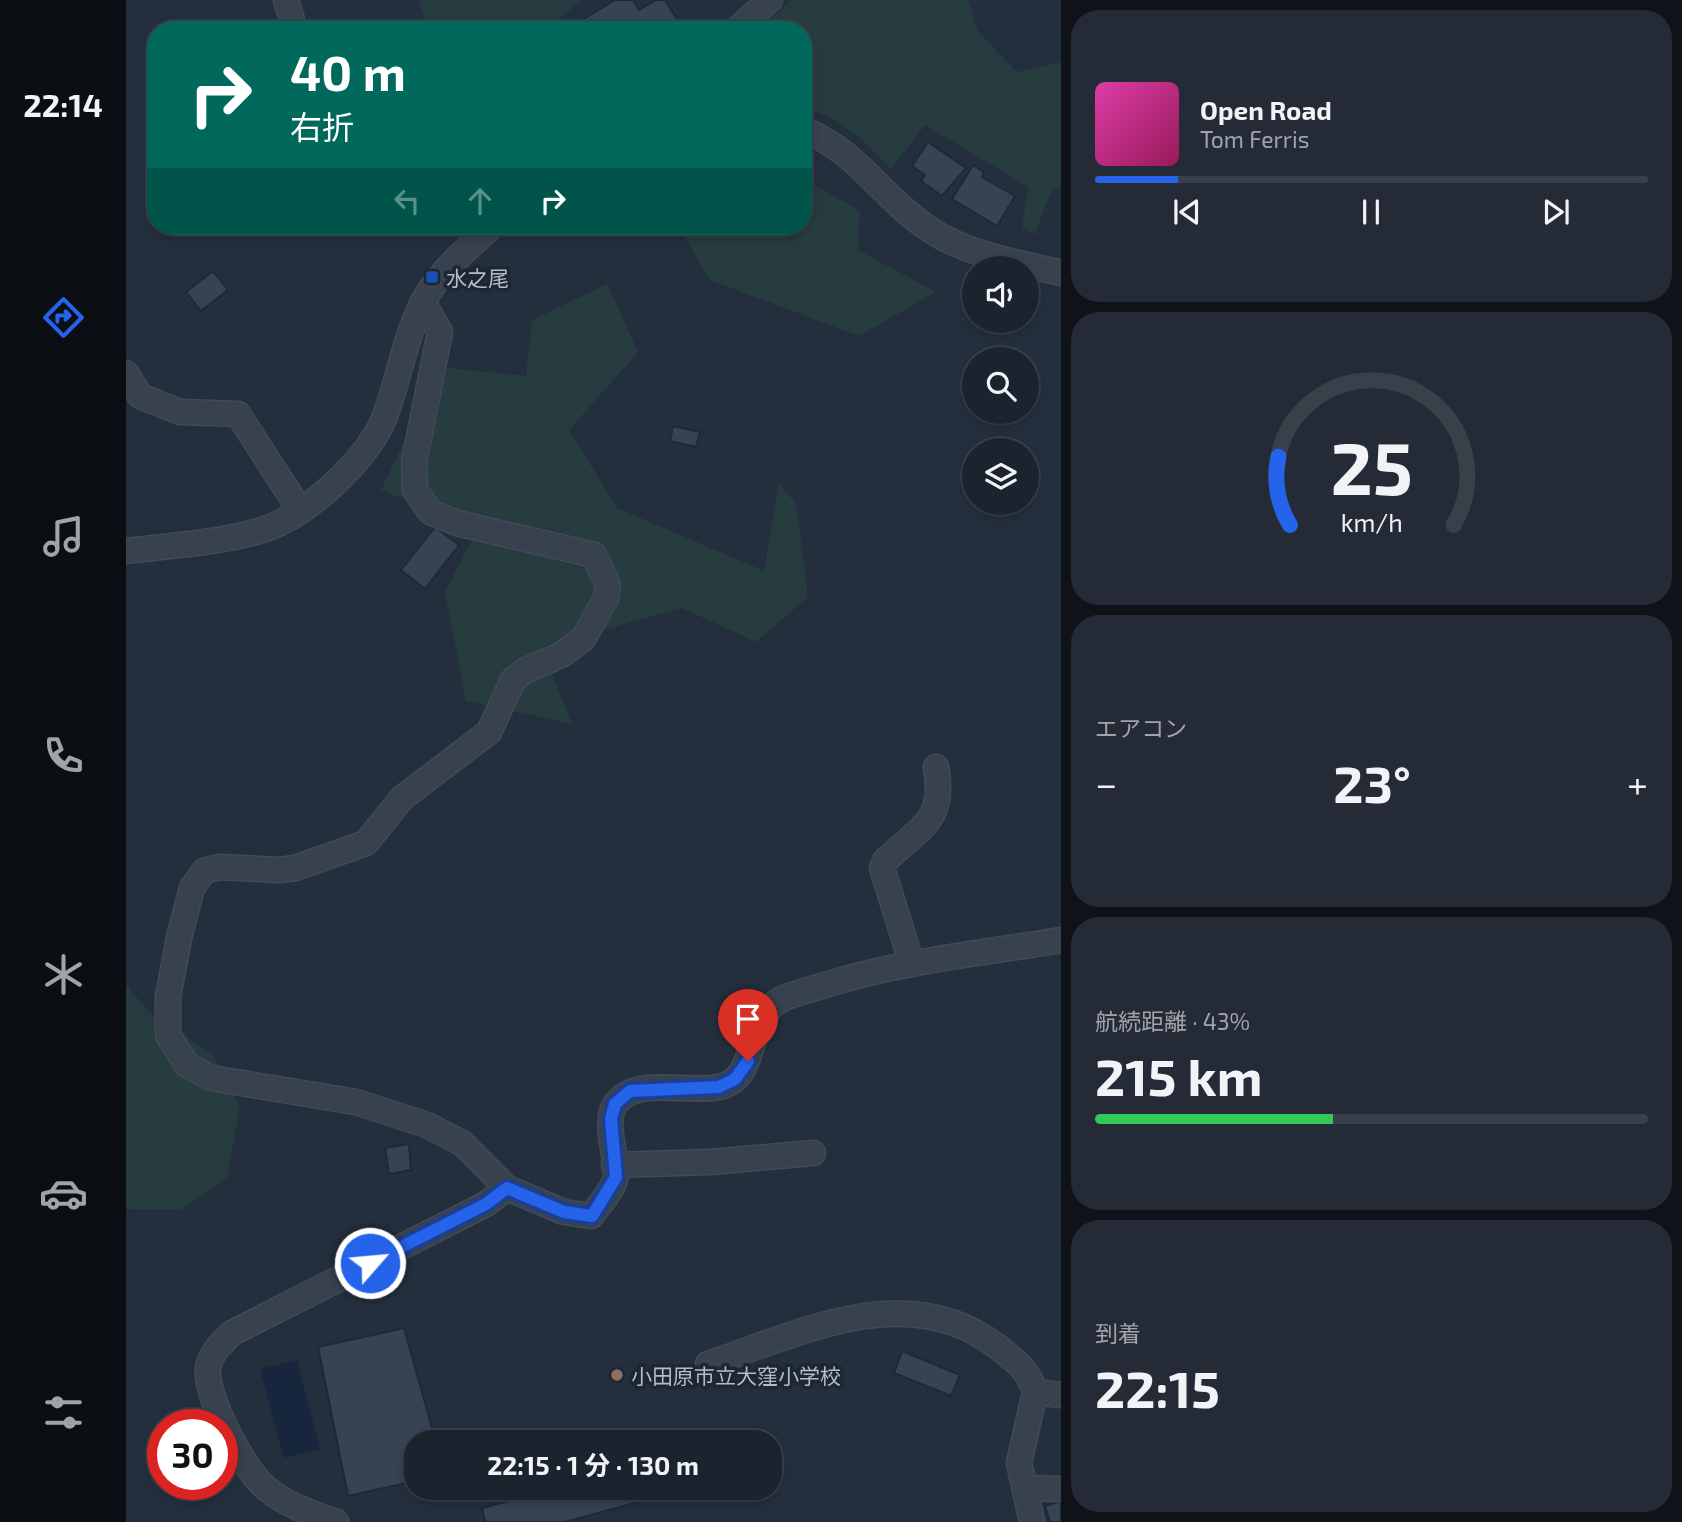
<!DOCTYPE html>
<html lang="ja">
<meta charset="utf-8">
<style>
:root{--surface:#1b232e;--page:#242b36;--text:#f1f3f6;--muted:#a0a4aa;--line:#39404a;--accent:#2563eb}
body{margin:0;font-family:"Exo 2","Noto Sans JP",sans-serif;background:var(--page);color:var(--text);height:100vh;display:flex;flex-direction:column;font-size:26px;white-space:nowrap}
*{box-sizing:border-box;margin:0}
p{font-size:23px;color:var(--muted)}
.icon{flex:none;width:38px;height:38px;fill:none;stroke:currentColor;stroke-width:2;stroke-linecap:round;stroke-linejoin:round}
.map{position:relative;flex:1;overflow:hidden}
.side{display:flex;flex-direction:column;gap:10px;padding:10px;background:#0f1319;width:621px}
.side>*{flex:none}
.guide{position:absolute;left:21px;top:21px;width:665px;height:214px;border-radius:28px;box-shadow:0 4px 10px #0003,0 0 0 2px var(--line);background:#00695c;color:#fff;overflow:hidden}
.buttons{position:absolute;left:836px;top:256px;display:grid;gap:14px}
.buttons a{display:grid;place-items:center;width:77px;height:77px;border-radius:50%;background:var(--surface);box-shadow:0 4px 10px #0003,0 0 0 2px var(--line);font-size:35px}
.speed{position:absolute;left:21px;top:1409px;display:flex;gap:14px;font-size:35px;font-weight:700;text-align:center}
.speed>*{display:grid;place-content:center;width:91px;height:91px;border-radius:50%;background:var(--surface);box-shadow:0 4px 10px #0003,0 0 0 2px var(--line);line-height:1}
.speed .limit{border:10px solid #d22;background:#fff;color:#111}
.pin{position:absolute;display:grid;place-items:center;width:60px;height:60px;color:#fff;margin:-72px -30px;border-radius:50% 50% 50% 0;rotate:-45deg;box-shadow:0 0 7px #0007}
.pin .icon{rotate:45deg}
.me{position:absolute;width:77px;margin:-38px;rotate:63deg;stroke-linejoin:round;filter:drop-shadow(0 0 5px #0008)}
.turn{display:flex;align-items:center;gap:24px;height:147px;padding:0 28px;font-size:32px}
.turn .icon{width:91px;height:91px;stroke-width:2.5}
.turn b{display:block;font-size:49px;line-height:60px}
.lanes{display:flex;align-items:center;height:66px;padding:0 28px;background:#0003;justify-content:center;gap:35px;direction:ltr}
.lanes .off{opacity:.35}
.big{font-size:52px;font-weight:700;line-height:1.1}
.side .tile{flex:1;display:flex;flex-direction:column;justify-content:center;gap:10px;min-width:0;padding:0 24px;border-radius:28px;background:var(--page)}
.side .dial{align-items:center;gap:0}
.dial svg{height:182px;overflow:visible;fill:none;stroke:var(--line);stroke-width:7;stroke-linecap:round;text-anchor:middle}
.dial text{fill:var(--text);stroke:none}
.song{display:flex;align-items:center;gap:21px}
.cover{width:84px;height:84px;border-radius:10px;background:linear-gradient(135deg,hsl(320 70% 55%),hsl(330 70% 35%))}
.played{height:7px;border-radius:4px;background:linear-gradient(90deg,var(--accent) 15%,var(--line) 15%)}
.keys{display:flex;justify-content:space-around;direction:ltr}
.heat{display:flex;justify-content:space-between;align-items:center;font-size:38px;direction:ltr}
.charge{height:10px;border-radius:5px;background:linear-gradient(90deg,#34c759 43%,var(--line) 0)}
.trip{position:absolute;left:278px;top:1430px;width:378px;height:70px;border-radius:28px;background:var(--surface);box-shadow:0 4px 10px #0003,0 0 0 2px var(--line);font-weight:700;line-height:70px;text-align:center}
main{display:flex;flex:1;min-height:0}
.tab-bar{display:flex;flex-direction:column;width:126px;justify-content:space-around;align-items:center;background:#0b0e12;color:var(--muted)}
.tab-bar .icon{width:49px;height:49px}
.tab-bar .selected{color:var(--accent)}
.tab-bar b{font-size:32px;color:var(--text)}
.map>svg:first-child{display:block}
.green{fill:#263c3f}
.water{fill:#17263c}
.building{fill:#364354;stroke:#1f2835;stroke-width:2}
.lines{fill:none;stroke-linecap:round;stroke-linejoin:round}
.minor-casing{stroke:#414a57;stroke-width:27}
.minor{stroke:#38414e;stroke-width:24}
.route-casing{stroke:#184099;stroke-width:18}
.route{stroke:#2563eb;stroke-width:12}
.transit-dot{fill:#1a4fb4;stroke:#1d2633;stroke-width:2.5}
.education-dot{fill:#8d6e63;stroke:#1d2633;stroke-width:2.5}
.labels{text-anchor:middle;dominant-baseline:central;stroke-width:7;stroke-linejoin:round;paint-order:stroke}
.poi-label{font-size:21px;fill:#b4bcc9;stroke:#1d2633;text-anchor:start}
</style>
<main>
<nav class="tab-bar">
<b>22:14</b>
<svg class="icon selected" aria-label="directions" viewBox="0 0 24 24"><path d="M12 3l9 9-9 9-9-9zM9 14v-3h6M13 9l2 2-2 2"/></svg>
<svg class="icon" aria-label="music" viewBox="0 0 24 24"><path d="M9 18V5l10-2v13"/><circle cx="6" cy="18" r="3"/><circle cx="16" cy="16" r="3"/></svg>
<svg class="icon" aria-label="phone" viewBox="0 0 24 24"><path d="M5 4h4l2 5-3 2q2 4 5 5l2-3 5 2v4C11 20 4 13 5 4z"/></svg>
<svg class="icon" aria-label="climate" viewBox="0 0 24 24"><path d="M12 3v18M4 7l16 10M4 17L20 7"/></svg>
<svg class="icon" aria-label="car" viewBox="0 0 24 24"><path d="M5 17H2v-5l4-1 3-4h7l3 4 3 1v5h-3M9 17h6M6 11h13"/><circle cx="7" cy="17" r="2"/><circle cx="17" cy="17" r="2"/></svg>
<svg class="icon" aria-label="filters" viewBox="0 0 24 24"><path d="M4 7h16M4 17h16"/><circle cx="9" cy="7" r="2"/><circle cx="15" cy="17" r="2"/></svg>
</nav>
<div class="map">
<svg width="935" height="1522" viewBox="0 0 935 1522">
<rect width="100%" height="100%" fill="#242f3e"/>
<g class="green">
<polygon points="293,0 456,0 418,30 302,30"/>
<path d="M665,0H842L852,32L891,72L935,62V187L926,189L909,234L896,229L902,187L799,125L765,169C741,144 713,114 677,109V30H633Z"/>
<polygon points="677,179 734,211 732,250 810,292 733,336 584,280 552,226 677,226"/>
<polygon points="481,284 512,352 443,430 491,508 638,571 653,483 670,504 682,597 630,642 556,608 415,647 446,724 340,701 319,592 352,528 255,490 283,432 302,366 400,376 406,320"/>
<polygon points="0,985 22,1011 87,1055 114,1106 101,1177 55,1210 0,1209"/>
</g>
<polygon class="water" points="171,1360 194,1449 158,1458 134,1369"/>
<g class="building">
<polygon points="489,0 507,0 513,10 530,0 539,0 557,29 440,30"/>
<polygon points="802,142 840,168 816,196 795,181 799,175 786,166"/>
<polygon points="847,165 858,172 856,177 889,196 871,226 826,199"/>
<polygon points="87,271 102,290 75,311 60,292"/>
<polygon points="547,426 574,432 570,447 544,441"/>
<polygon points="309,527 333,545 299,589 275,570"/>
<polygon points="283,1144 285,1170 263,1174 259,1148"/>
<polygon points="278,1328 310,1442 290,1442 290,1481 222,1496 192,1347"/>
<polygon points="776,1351 834,1375 825,1396 768,1373"/>
<polygon points="430,1488 508,1488 512,1502 439,1522 359,1522 356,1508"/>
<polygon points="935,1501 935,1522 924,1522 919,1506"/>
</g>
<g class="lines">
<g class="minor-casing">
<g id="minor">
<polyline points="160,0 169,30"/>
<polyline points="610,30 644,0"/>
<path d="M677,130C730,149 757,199 803,229C841,255 891,262 935,273"/>
<polyline points="297,302 314,332 288,462 289,490 304,512 331,523 468,555 482,585 480,598 457,639 435,655 400,670 387,680 363,732 276,798 240,843 169,868 153,870 93,867 78,871 66,888 53,938 42,997 42,1035 61,1065 85,1078 230,1102 301,1125 336,1143 381,1188"/>
<polyline points="0,373 14,396 54,412 112,414 174,510"/>
<path d="M0,551C41,546 104,542 142,528C184,513 243,458 259,416C273,379 279,336 298,300C314,271 342,248 366,226"/>
<path d="M786,964L756,868L759,861C794,827 820,821 810,767"/>
<polyline points="488,1165 584,1162 687,1153"/>
<path d="M582,1364C675,1333 784,1277 873,1348C890,1361 903,1371 909,1392L935,1395"/>
<polyline points="899,1488 935,1489"/>
<path d="M210,1522C187,1514 160,1505 141,1489C119,1472 79,1397 82,1368C84,1353 96,1343 106,1333L360,1204L381,1188L438,1212L465,1216C473,1205 489,1188 490,1175C491,1155 476,1119 491,1102C514,1076 562,1094 593,1087C634,1078 618,1021 654,1000C667,993 685,990 699,985C775,961 856,953 935,940"/>
<polyline points="906,1522 893,1463 909,1392"/>
</g>
</g>
<use href="#minor" class="minor"/>
</g>
<g class="lines">
<g class="route-casing">
<polyline id="route" points="244,1263 360,1204 381,1188 438,1212 466,1216 490,1177 485,1119 489,1104 504,1091 593,1087 609,1079 622,1061"/>
</g>
<use href="#route" class="route"/>
</g>
<rect class="transit-dot" x="299" y="270" width="14" height="14" rx="3.5"/>
<circle class="education-dot" cx="491" cy="1375" r="7"/>
<g class="labels">
<g class="poi-label">
<text x="320" y="277">水之尾</text>
<text x="505" y="1375">小田原市立大窪小学校</text>
</g>
</g>
</svg>
<div class="buttons">
<a><svg class="icon" aria-label="sound" viewBox="0 0 24 24"><path d="M4 9h4l5-4v14l-5-4H4zM17 9q2 3 0 6"/></svg></a>
<a><svg class="icon" aria-label="search" viewBox="0 0 24 24"><circle cx="10" cy="10" r="6"/><path d="M15 15l6 6"/></svg></a>
<a><svg class="icon" aria-label="layers" viewBox="0 0 24 24"><path d="M12 4l9 5-9 5-9-5zM3 14l9 5 9-5"/></svg></a>
</div>
<div class="speed"><div class="limit">30</div></div>
<div class="pin" style="left:622px;top:1061px;background:#d93025"><svg class="icon" aria-label="arrive" viewBox="0 0 24 24"><path d="M6 21V4h12l-3 4 3 4H6"/></svg></div>
<svg class="me" style="left:244px;top:1263px" viewBox="-20 -20 40 40"><circle r="17" fill="#2563eb" stroke="#fff" stroke-width="3"/><path d="M0-11L8 9 0 5-8 9z" fill="#fff"/></svg>
<div class="trip">22:15 · 1 分 · 130 m</div>
<div class="guide">
<div class="turn"><svg class="icon" aria-label="right" viewBox="0 0 24 24"><path d="M7 20v-9h11M14 6l5 5-5 5"/></svg><div><b>40 m</b>右折</div></div>
<div class="lanes"><svg class="icon off" aria-label="left" viewBox="0 0 24 24"><path d="M17 20v-9H6M10 6l-5 5 5 5"/></svg><svg class="icon off" aria-label="ahead" viewBox="0 0 24 24"><path d="M12 20V5M6 11l6-6 6 6"/></svg><svg class="icon" aria-label="right" viewBox="0 0 24 24"><path d="M7 20v-9h11M14 6l5 5-5 5"/></svg></div>
</div>
</div>
<section class="side">
<div class="tile">
<div class="song"><i class="cover"></i><div><b>Open Road</b><p>Tom Ferris</p></div></div>
<div class="played"></div>
<div class="keys"><svg class="icon" aria-label="previous" viewBox="0 0 24 24"><path d="M18 5L8 12l10 7zM5 5v14"/></svg><svg class="icon" aria-label="pause" viewBox="0 0 24 24"><path d="M8 5v14M16 5v14"/></svg><svg class="icon" aria-label="next" viewBox="0 0 24 24"><path d="M6 5l10 7-10 7zM19 5v14"/></svg></div>
</div>
<div class="tile dial"><svg viewBox="0 0 100 80">
<path d="M14 69A42 42 0 1 1 86 69"/>
<path d="M14 69A42 42 0 0 1 9 39" stroke="#2563eb"/>
<text x="50" y="56" font-size="32" font-weight="700">25</text>
<text x="50" y="72" font-size="11">km/h</text>
</svg></div>
<div class="tile"><p>エアコン</p>
<div class="heat"><a>−</a><b class="big">23°</b><a>+</a></div>
</div>
<div class="tile"><p>航続距離 · 43%</p><b class="big">215 km</b><div class="charge"></div></div>
<div class="tile"><p>到着</p><b class="big">22:15</b></div>
</section>
</main>
